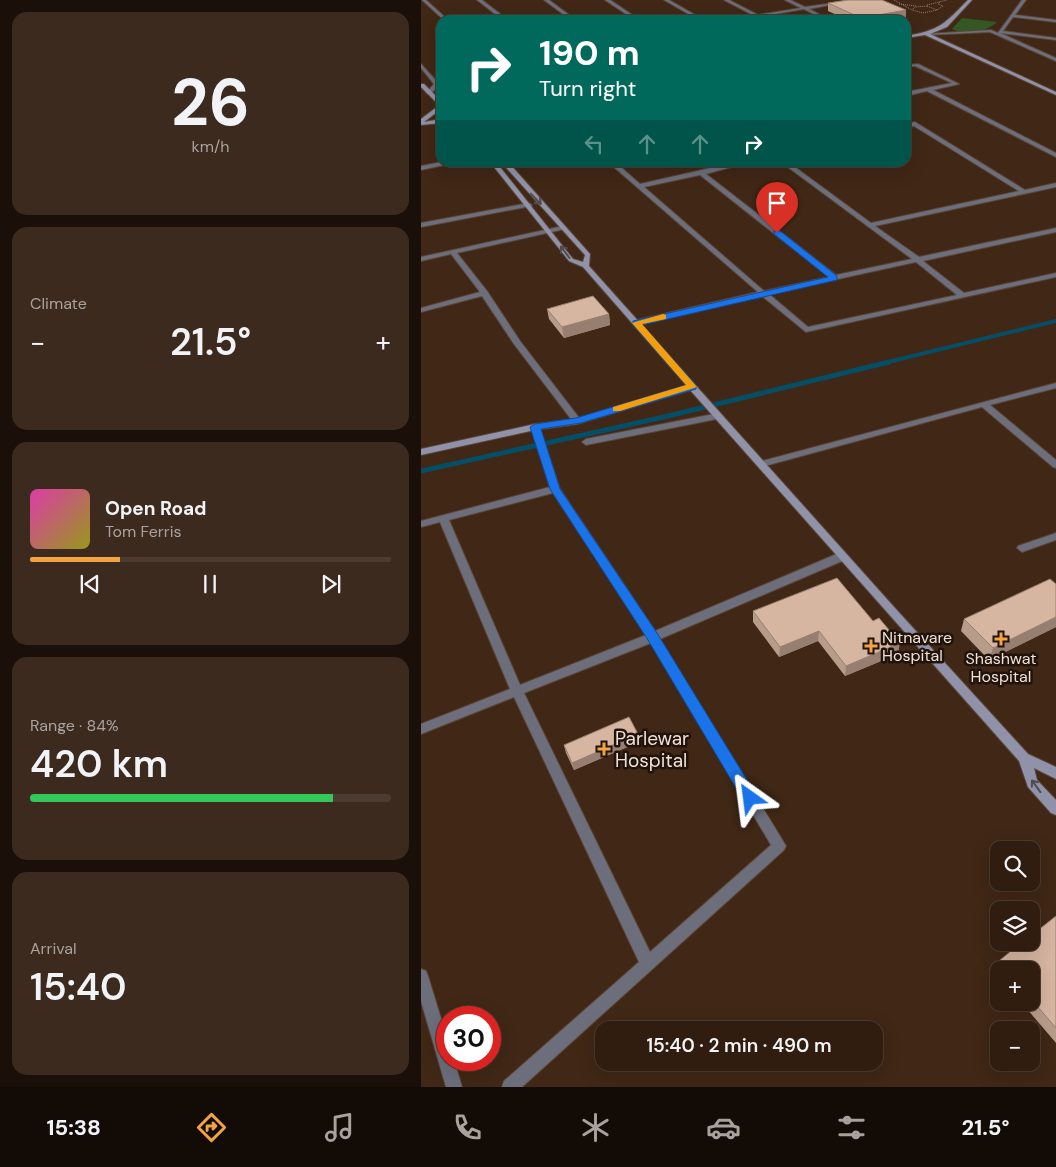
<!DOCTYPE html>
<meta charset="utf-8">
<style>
:root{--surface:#301d10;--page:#3c2a1e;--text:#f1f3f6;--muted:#a8a29f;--line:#4b3b30;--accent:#f3a442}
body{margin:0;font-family:"DM Sans",sans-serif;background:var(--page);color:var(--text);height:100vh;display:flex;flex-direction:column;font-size:19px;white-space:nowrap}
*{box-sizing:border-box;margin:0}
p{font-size:16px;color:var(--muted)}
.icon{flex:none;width:28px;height:28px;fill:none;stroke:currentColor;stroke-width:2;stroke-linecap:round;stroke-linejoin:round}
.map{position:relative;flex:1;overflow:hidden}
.sheet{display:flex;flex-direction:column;gap:12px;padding:12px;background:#1a1009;width:421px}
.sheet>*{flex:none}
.top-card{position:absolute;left:15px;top:15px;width:475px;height:152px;border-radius:15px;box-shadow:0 5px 20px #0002,0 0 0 1px var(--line);background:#00695c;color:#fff;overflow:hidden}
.tools{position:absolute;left:569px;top:841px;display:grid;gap:10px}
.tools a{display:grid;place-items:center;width:50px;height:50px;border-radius:10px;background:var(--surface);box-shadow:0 5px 20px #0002,0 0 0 1px var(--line);font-size:25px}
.speed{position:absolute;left:15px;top:1006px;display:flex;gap:10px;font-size:25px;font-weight:700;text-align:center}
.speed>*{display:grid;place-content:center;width:65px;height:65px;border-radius:50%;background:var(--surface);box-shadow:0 5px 20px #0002,0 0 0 1px var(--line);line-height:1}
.speed .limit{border:8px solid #d22;background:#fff;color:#111}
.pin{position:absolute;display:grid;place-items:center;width:42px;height:42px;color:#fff;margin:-51px -21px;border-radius:50% 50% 50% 0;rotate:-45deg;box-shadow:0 0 5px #0007}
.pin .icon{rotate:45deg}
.me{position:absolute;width:55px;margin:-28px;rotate:329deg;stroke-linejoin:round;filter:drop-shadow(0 0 4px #0008)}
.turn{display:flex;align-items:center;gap:18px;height:105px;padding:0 20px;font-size:22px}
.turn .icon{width:65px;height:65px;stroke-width:2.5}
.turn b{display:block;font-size:35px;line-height:42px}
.lanes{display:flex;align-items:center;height:48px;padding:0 20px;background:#0003;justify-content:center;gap:25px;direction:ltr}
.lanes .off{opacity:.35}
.big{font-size:38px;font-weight:600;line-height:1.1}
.sheet .card{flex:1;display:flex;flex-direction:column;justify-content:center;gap:8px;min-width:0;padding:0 18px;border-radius:15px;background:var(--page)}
.sheet .dial{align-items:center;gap:0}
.dial b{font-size:65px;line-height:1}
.song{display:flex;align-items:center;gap:15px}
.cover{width:60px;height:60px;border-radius:8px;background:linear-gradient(135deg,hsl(320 70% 55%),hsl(60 70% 35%))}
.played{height:5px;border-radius:2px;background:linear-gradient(90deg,var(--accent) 25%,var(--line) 25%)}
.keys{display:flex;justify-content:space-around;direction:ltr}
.heat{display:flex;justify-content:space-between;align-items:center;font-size:28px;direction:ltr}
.charge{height:8px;border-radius:4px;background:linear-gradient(90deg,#34c759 84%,var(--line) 0)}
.trip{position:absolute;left:174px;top:1021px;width:288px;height:50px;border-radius:15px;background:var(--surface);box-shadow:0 5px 20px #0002,0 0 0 1px var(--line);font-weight:600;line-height:50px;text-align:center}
.tab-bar{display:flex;height:80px;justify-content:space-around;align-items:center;background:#130c06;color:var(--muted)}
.tab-bar .icon{width:35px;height:35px}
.tab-bar .current{color:var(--accent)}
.tab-bar b{font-size:22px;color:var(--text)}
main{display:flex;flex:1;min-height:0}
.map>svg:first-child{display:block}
.green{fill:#335824}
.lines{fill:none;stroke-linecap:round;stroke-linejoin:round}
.stream-far1{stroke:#054e65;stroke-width:4}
.stream{stroke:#054e65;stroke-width:5}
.street-casing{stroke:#5c4535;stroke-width:2}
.secondary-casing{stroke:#5c4535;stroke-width:2}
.path{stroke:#968072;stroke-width:1;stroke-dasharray:1 1;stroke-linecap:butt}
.street{fill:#6c6e7c;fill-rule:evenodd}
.secondary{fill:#8f92a8;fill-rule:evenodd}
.wall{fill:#b89c8a}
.shaded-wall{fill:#967f71}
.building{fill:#d6b5a1;stroke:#967f71}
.oneway{stroke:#514c52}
.route{fill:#1a73e8;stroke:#114b97}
.slow{fill:#f59e0b}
.poi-dot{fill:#f3a442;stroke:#1f130c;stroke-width:2}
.labels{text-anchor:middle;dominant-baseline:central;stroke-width:5;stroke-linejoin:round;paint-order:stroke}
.poi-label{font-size:16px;fill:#f1e0d5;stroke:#1f130c;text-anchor:start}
.near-poi-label{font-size:19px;fill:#f1e0d5;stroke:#1f130c;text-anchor:start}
</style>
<main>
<section class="sheet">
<div class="card dial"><b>26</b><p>km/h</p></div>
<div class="card"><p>Climate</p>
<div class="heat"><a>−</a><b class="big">21.5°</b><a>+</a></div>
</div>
<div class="card">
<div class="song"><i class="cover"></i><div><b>Open Road</b><p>Tom Ferris</p></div></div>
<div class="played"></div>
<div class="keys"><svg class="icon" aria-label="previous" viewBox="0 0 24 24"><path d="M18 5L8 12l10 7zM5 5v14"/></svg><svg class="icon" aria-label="pause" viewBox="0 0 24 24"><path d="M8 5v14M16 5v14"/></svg><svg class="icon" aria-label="next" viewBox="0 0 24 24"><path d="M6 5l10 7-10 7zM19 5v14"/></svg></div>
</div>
<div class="card"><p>Range · 84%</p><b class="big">420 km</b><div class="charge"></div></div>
<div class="card"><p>Arrival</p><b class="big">15:40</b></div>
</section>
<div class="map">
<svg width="635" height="1087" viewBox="0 0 635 1087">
<rect width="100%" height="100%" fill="#402716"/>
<path class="green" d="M541,18L576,22C567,31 543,36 531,29Z"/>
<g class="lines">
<polyline class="stream-far1" points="463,363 635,321"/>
<polyline class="stream" points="0,471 243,417 468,362"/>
<g class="street-casing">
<g id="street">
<polygon points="1,0 5,0 27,20 23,20"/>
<polygon points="56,0 61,0 87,20 82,20"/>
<polygon points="123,0 128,0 155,20 150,20"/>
<polygon points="184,0 189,0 219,20 214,20"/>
<polygon points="243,0 248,0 283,20 278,20"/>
<polygon points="303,0 308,0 337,15 380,8 364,0 369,0 384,7 434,0 388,9 409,20 404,20 383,9 319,20 309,20 332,15"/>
<polygon points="601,0 605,0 594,15 635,20 635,22 592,17 582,31 635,38 635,40 579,33 635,58 635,61 569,32 505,35 503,34 570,30 577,33"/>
<polygon points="0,64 18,84 10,94 5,93 13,84 0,68"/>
<polygon points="497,64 538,84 512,90 635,153 635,157 506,91 485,96 485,92 531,83 494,66 485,67 485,65"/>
<path d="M494,122L604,190L635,183V187L454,226L498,257L635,228V232L502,261L543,293L635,273V277L385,332L341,296L212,325V321L337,292L187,162H194L219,184L316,162H328L285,174L415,275L491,259L360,162H367L450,223L598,191L493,126L485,128V124ZM279,175L408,277L343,291L223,187ZM495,262L536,295L387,327L348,294Z"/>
<polygon points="21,162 37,162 0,170 0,166"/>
<polygon points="108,203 111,205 110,206 0,227 0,223"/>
<polygon points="142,226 144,227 144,229 36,253 66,291 99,341 159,419 160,421 159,423 153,423 93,344 61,296 0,312 0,308 59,292 30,254 0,261 0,257"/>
<polygon points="635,383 635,388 569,405 635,460 635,468 632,467 561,407 340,467 335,464 337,462"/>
<polygon points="298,413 302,416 301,418 165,445 161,442 165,439"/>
<path d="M114,424L118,427L139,489L234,631L418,553L422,552L427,556L426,559L239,639L365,846L363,850L101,1087H81L83,1081L218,962L93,697L0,734V724L89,689L19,522L0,527V521L129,487L110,427ZM132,493L225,635L99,685L28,520ZM230,643L350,845L229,952L103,693Z"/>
<polygon points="635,533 635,540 601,552 596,548 597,546"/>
<polygon points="0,969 5,971 7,976 26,1038 26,1060 33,1060 41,1087 25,1087 0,1001"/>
</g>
</g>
<g class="secondary-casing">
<g id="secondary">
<path d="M547,0H551L526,27L509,34L635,92V95L504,35L485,38V36C520,30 523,24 547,0Z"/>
<polygon points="0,84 3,84 17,98 20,98 20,102 14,101 0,87"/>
<polygon points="16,107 20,107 20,109 3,122 20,119 20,123 0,125 0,119"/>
<polygon points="69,162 75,162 152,259 162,262 164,255 80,162 87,162 169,254 168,266 473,607 607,754 635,767 635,779 613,768 616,780 635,800 635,815 630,813 607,787 598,761 269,390 156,424 114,430 0,455 0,449 114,424 155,419 266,386 162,267 148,261"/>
</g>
</g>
<g class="path">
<polyline points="473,0 491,10"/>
<polyline points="478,4 495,6"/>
<polyline points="506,5 526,0"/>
<polygon points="506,6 516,10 502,13 491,10 494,7"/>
<polyline points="516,10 522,6 517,4 519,2"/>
</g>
<use href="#street" class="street"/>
<use href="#secondary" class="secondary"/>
</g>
<g class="wall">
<polygon points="407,3 485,10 485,18 471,20 427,20 407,11"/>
<polygon points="126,309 188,314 189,325 143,338 128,319"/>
<polygon points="635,584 635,627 568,660 540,631 543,619"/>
<polygon points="332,611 477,654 424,676 397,641 358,657 332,622"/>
<polygon points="217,734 218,742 153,770 145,753 143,745"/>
<polygon points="635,916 635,1043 600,1002 610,1002 610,970 578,970 578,976 573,971 578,961"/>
</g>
<g class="shaded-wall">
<polygon points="485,10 485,18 471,20 440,20 440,18"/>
<polygon points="188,314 189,325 143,338 141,327"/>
<polygon points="635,617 635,627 568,660 572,648"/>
<polygon points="398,631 397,641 358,657 359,647"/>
<polygon points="479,643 477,654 424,676 425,666"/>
<polygon points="217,734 218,742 153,770 151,763"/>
</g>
<g class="building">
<polygon points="427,0 461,0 485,10 440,18 407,3"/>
<polygon points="172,296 188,314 141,327 126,309"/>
<polygon points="416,578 452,621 458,618 479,643 425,666 398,631 359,647 332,611"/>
<polygon points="629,579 635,584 635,617 572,648 543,619"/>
<polygon points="208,717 217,734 151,763 143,745"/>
<polygon points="635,916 635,1028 610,999 610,970 585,970 578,961 601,942 610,942 610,936"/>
</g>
<defs><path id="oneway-shaft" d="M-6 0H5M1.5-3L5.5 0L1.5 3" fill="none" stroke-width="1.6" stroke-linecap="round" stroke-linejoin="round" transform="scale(1.25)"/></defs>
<g class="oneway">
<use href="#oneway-shaft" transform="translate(115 199) rotate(46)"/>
<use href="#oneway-shaft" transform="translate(144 252) rotate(-127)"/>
<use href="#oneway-shaft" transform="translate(615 786) rotate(-126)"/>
</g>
<polygon class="route" points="353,231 359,231 416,276 416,280 221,325 275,385 275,389 160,423 120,429 139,489 236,633 334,793 337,798 334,803 329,804 324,803 227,640 129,489 109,427 114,424 155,418 265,385 212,325 212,321 407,277 353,234"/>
<polygon class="slow" points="242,314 245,315 245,319 221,324 276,387 199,411 192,411 192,407 265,385 211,323"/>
<g class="poi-dot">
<path d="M577.5 631.5h5v5h5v5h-5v5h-5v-5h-5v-5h5z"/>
<path d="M447.5 638.5h5v5h5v5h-5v5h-5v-5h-5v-5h5z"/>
<path d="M180.5 741.5h5v5h5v5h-5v5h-5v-5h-5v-5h5z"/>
</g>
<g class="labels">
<g class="poi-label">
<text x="461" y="637">Nitnavare<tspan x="461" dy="18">Hospital</tspan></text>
<text x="580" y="658" text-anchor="middle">Shashwat<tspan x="580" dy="18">Hospital</tspan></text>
</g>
<g class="near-poi-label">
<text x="194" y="738">Parlewar<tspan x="194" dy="22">Hospital</tspan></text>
</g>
</g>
</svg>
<div class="tools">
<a><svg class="icon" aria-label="search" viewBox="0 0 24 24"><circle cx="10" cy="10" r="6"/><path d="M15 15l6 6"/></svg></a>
<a><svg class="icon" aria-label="layers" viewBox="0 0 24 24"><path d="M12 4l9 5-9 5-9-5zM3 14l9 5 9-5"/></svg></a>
<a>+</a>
<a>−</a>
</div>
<div class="speed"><div class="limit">30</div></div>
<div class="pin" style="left:356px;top:233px;background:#d93025"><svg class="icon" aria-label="arrive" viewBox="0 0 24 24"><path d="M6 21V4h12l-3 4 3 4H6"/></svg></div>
<svg class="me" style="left:329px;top:798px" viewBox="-20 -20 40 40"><path d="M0-17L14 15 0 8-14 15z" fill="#1a73e8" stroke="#fff" stroke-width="4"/></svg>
<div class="trip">15:40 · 2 min · 490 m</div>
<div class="top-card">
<div class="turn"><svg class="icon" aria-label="right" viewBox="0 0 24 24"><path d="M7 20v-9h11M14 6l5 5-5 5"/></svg><div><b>190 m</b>Turn right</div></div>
<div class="lanes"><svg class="icon off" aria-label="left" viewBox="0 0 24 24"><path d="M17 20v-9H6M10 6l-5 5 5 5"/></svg><svg class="icon off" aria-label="ahead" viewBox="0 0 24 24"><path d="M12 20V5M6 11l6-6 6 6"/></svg><svg class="icon off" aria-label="ahead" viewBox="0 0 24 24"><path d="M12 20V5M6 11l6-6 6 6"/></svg><svg class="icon" aria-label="right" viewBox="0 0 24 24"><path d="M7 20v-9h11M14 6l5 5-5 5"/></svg></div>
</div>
</div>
</main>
<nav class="tab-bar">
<b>15:38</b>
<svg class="icon current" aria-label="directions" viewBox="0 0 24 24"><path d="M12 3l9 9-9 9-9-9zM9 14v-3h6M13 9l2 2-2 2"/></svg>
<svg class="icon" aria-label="music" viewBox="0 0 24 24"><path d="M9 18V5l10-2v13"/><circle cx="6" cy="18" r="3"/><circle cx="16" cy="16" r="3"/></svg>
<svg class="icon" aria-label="phone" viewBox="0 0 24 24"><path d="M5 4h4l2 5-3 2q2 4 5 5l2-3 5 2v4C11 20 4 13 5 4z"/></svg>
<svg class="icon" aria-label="climate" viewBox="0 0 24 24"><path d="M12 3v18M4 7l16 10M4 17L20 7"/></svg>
<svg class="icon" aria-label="car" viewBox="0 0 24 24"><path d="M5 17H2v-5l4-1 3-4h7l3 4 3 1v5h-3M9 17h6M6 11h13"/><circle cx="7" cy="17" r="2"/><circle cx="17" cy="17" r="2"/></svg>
<svg class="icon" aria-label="filters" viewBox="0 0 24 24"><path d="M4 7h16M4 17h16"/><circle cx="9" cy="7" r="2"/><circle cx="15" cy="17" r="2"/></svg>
<b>21.5°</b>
</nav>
